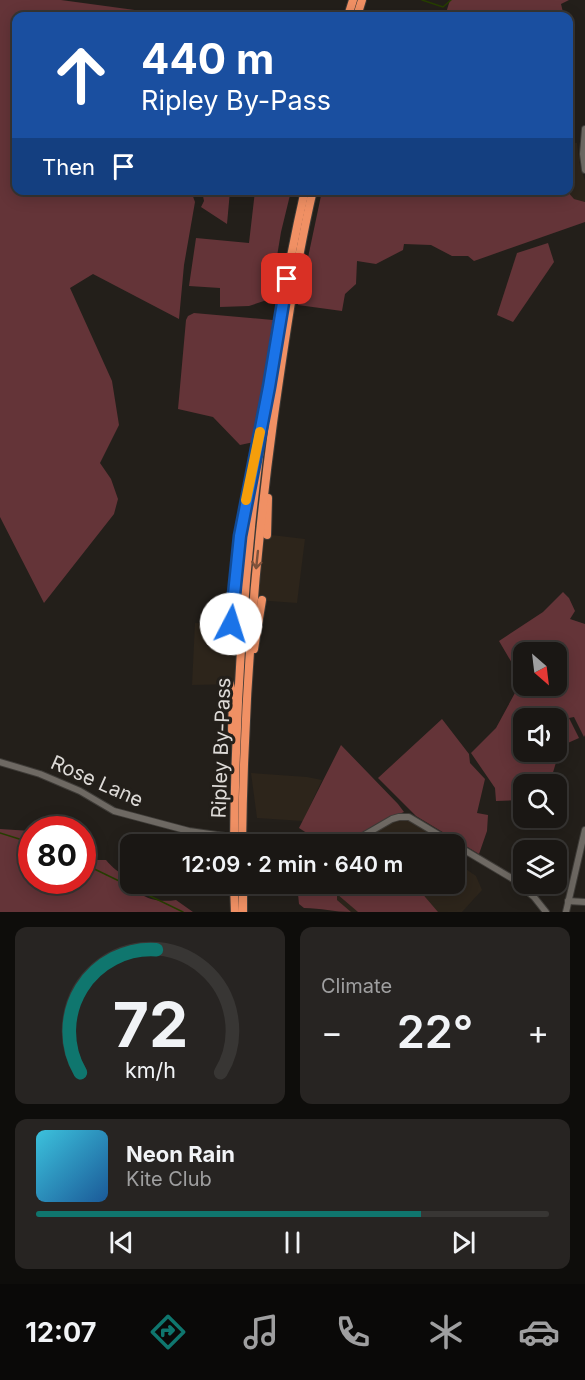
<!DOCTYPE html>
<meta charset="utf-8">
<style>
:root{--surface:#1a1714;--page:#272422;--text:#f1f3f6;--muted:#9f9fa0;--line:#383634;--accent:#0f766e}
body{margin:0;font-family:Inter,sans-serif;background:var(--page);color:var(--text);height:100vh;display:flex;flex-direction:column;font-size:22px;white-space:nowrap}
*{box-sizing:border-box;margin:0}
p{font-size:20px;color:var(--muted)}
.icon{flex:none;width:33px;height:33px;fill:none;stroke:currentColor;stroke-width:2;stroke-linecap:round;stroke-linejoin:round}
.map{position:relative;height:912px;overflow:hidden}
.details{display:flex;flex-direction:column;gap:15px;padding:15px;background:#0e0d0b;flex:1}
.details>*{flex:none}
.hud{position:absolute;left:12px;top:12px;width:561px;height:183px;border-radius:12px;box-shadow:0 3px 15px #0003,0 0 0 2px var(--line);background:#1a4fa0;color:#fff;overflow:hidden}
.needle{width:39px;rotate:152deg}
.tools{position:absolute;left:513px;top:642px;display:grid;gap:12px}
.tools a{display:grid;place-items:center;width:54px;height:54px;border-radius:12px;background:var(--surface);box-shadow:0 3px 15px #0003,0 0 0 2px var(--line);font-size:30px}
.speed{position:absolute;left:18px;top:816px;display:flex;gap:12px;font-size:30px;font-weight:700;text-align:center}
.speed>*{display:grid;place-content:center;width:78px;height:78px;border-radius:50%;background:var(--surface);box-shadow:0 3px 15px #0003,0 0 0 2px var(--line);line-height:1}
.speed .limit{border:9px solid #d22;background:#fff;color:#111}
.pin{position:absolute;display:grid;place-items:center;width:51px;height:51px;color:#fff;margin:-26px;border-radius:12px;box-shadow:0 3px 9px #0006}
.me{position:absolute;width:66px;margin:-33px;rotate:5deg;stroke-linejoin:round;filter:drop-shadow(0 0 4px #0008)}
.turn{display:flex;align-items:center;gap:21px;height:126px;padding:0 30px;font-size:27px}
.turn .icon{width:78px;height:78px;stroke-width:2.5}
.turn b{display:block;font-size:42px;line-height:51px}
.then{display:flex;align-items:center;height:57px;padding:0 30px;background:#0003;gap:12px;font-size:22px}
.big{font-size:45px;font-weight:600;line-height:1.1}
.details .tile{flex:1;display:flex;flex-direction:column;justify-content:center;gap:9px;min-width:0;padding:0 21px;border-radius:12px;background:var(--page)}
.details .dial{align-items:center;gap:0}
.dial svg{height:156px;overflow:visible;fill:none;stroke:var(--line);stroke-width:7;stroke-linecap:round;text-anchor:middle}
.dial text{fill:var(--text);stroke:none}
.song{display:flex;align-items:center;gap:18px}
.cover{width:72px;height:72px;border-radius:9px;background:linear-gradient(135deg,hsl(190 70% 55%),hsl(210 70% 35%))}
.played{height:6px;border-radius:3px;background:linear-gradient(90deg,var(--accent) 75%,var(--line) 75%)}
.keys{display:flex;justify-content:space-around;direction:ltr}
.heat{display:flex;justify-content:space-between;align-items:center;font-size:33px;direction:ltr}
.details .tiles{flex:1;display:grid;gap:15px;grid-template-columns:1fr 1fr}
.tile:last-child{grid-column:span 2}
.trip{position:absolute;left:120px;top:834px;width:345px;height:60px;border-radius:12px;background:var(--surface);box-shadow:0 3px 15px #0003,0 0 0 2px var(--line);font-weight:600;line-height:60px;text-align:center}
.menu{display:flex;height:96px;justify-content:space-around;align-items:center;background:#0a0908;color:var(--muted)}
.menu .icon{width:42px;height:42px}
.menu .on{color:var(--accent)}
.menu b{font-size:27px;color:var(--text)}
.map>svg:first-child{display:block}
.built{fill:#2d251b}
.green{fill:#643438;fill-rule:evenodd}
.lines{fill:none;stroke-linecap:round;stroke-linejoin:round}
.stream{stroke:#263e00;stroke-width:1.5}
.secondary-casing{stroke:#3e3b37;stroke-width:8}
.highway-casing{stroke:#3e3b37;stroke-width:10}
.secondary{stroke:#6e6963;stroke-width:6}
.highway{stroke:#f09064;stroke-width:8}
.secondary-bridge-casing{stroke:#3e3b37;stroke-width:8;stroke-linecap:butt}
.secondary-bridge{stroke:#6e6963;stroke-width:6}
.oneway{stroke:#7f523b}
.route-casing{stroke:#114b97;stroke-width:15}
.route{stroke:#1a73e8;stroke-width:10}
.slow{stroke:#f59e0b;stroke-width:10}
.labels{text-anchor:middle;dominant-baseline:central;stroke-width:6;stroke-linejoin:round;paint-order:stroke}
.street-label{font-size:20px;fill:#dddad7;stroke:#231f1a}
</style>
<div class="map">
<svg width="585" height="912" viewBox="0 0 585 912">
<rect width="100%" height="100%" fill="#231f1a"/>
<g class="built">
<polygon points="572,143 577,143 580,166 585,180 585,202 573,199 566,191 568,190 569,147"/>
<polygon points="263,534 305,539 297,603 256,600"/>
<polygon points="195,623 239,625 236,684 192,685"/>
<polygon points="251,773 307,777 322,780 303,821 257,818"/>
<polygon points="404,817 449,844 354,844 386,823"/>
<polygon points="455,848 463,853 457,863 476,876 482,890 462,912 349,912 337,900 334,884 454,884"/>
</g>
<g class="green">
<polygon points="0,0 61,0 179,16 16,16 16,190 191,191 195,202 184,265 179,319 93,274 70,288 112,381 119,425 100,463 111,479 118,499 114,514 44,603 0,517"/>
<polygon points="450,0 569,0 561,4 564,16 445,16"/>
<polygon points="202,191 230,191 227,224 201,207 204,201"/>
<polygon points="255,191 291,191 281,232 270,299 249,306 220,307 220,288 189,286 196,238 249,243"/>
<polygon points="567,191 574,199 585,202 585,222 474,261 468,256 452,256 431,245 404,244 403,250 376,264 357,261 356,284 345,294 342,311 298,305 322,191"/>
<polygon points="548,243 554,262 513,322 497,315 517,253"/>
<polygon points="194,313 273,320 254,442 240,445 213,417 178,409 186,320 188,316"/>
<path d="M563,592L569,598L575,611L570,619L585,624V735L584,737L574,717L569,718L579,738L561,746L551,779H541V784H524L523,800L496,801L495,788L471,753L496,728L522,680L499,641L543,612ZM524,652H556V686H524ZM524,718H556V752H524Z"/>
<polygon points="442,719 469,754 470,763 485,779 477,813 488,815 487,831 479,854 416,816 378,778"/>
<polygon points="341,745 398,804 404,812 380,822 347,842 324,844 299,828"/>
<path d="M0,829L31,831L32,880H82L83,856L91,860H106C112,868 120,872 127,879C132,883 134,887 139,892C148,901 164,902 176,900L193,912H0Z"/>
<path d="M314,884H337V891L341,884H414L438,912H358L337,894V900L351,912C334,912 321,908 304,908L299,904L298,894Z"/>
</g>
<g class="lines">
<g class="stream">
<polyline points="422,0 443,7 451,0"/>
<polyline points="0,833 32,843"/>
<polyline points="82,863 183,912"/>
</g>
<g class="secondary-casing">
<g id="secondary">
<polyline points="585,129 583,154 585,170"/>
<polyline points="0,762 40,774 80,791 114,811 189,831 217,835"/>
<polyline points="258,840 288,844"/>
<polyline points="349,844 392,819 399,817 409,817 513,879 534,897 546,912"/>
<polyline points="568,901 585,902"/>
<polyline points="566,912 585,830"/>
</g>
</g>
<g class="highway-casing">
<g id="highway">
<polyline points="348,16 353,0"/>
<polyline points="357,16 362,0"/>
<polyline points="267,535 268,498"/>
<polyline points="231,624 240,536 255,457"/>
<polyline points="254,649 262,600"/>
<polyline points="230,684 233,697 232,730"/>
<path d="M234,844C236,626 257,403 305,190"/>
<path d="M242,844C244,703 254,563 273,423C284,345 295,267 313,190"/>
<polyline points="234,884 235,912"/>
<polyline points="243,884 243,912"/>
</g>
</g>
<use href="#secondary" class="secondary"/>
<use href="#highway" class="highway"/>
<g class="secondary-bridge-casing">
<polyline id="secondary-bridge" points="217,835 258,840"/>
</g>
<use href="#secondary-bridge" class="secondary-bridge"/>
</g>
<defs><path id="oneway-shaft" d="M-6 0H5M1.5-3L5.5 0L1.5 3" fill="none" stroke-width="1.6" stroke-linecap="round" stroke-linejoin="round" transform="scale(1.5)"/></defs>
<use class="oneway" href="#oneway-shaft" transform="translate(257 560) rotate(96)"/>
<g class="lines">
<g class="route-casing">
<polyline id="route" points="231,624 240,536 269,387 287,279"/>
</g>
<use href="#route" class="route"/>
<polyline class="slow" points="246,500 260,432"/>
</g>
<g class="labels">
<g class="street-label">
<text transform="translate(221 748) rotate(-88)">Ripley By-Pass</text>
<text transform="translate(97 781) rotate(24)">Rose Lane</text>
</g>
</g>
</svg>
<div class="tools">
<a><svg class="needle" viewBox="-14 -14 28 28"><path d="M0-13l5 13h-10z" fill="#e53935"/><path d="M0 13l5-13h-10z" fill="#9f9fa0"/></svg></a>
<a><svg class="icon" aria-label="sound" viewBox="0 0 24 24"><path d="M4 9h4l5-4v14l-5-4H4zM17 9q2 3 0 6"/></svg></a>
<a><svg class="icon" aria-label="search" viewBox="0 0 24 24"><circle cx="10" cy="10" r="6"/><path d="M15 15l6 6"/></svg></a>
<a><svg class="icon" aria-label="layers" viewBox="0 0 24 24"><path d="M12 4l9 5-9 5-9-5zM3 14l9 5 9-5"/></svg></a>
</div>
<div class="speed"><div class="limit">80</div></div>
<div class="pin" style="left:287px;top:279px;background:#d93025"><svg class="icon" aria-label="arrive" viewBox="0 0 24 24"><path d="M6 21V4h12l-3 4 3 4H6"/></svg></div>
<svg class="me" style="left:231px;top:624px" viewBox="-20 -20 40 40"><circle r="19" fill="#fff"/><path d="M0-13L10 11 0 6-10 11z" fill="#1a73e8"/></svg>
<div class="trip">12:09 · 2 min · 640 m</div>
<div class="hud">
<div class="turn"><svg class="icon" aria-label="ahead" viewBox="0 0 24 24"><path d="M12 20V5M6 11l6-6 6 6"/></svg><div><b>440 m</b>Ripley By-Pass</div></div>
<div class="then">Then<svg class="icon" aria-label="arrive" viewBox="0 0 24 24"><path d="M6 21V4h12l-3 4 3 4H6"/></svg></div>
</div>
</div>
<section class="details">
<div class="tiles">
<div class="tile dial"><svg viewBox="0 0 100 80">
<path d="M14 69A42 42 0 1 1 86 69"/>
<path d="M14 69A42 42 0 0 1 53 6" stroke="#0f766e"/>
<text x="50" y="56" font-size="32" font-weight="700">72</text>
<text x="50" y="72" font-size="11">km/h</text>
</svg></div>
<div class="tile"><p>Climate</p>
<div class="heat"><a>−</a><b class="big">22°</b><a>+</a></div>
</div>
<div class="tile">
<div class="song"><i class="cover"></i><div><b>Neon Rain</b><p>Kite Club</p></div></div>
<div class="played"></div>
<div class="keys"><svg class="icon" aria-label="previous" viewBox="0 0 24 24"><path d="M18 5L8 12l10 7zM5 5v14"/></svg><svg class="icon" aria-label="pause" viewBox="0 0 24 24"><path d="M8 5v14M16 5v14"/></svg><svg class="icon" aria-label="next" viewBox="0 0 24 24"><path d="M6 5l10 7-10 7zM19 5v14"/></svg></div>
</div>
</div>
</section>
<nav class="menu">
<b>12:07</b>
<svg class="icon on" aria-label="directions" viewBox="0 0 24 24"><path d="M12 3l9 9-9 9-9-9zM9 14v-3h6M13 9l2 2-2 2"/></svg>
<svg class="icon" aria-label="music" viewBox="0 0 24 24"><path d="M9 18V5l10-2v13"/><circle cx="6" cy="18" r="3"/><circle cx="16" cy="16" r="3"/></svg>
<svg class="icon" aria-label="phone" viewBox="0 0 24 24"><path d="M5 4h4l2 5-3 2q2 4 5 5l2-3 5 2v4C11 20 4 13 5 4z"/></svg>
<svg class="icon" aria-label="climate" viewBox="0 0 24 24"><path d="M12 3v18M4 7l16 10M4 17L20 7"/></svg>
<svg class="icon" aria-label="car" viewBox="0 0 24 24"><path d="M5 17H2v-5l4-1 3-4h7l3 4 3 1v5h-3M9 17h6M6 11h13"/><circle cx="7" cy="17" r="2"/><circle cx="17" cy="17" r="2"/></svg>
</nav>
